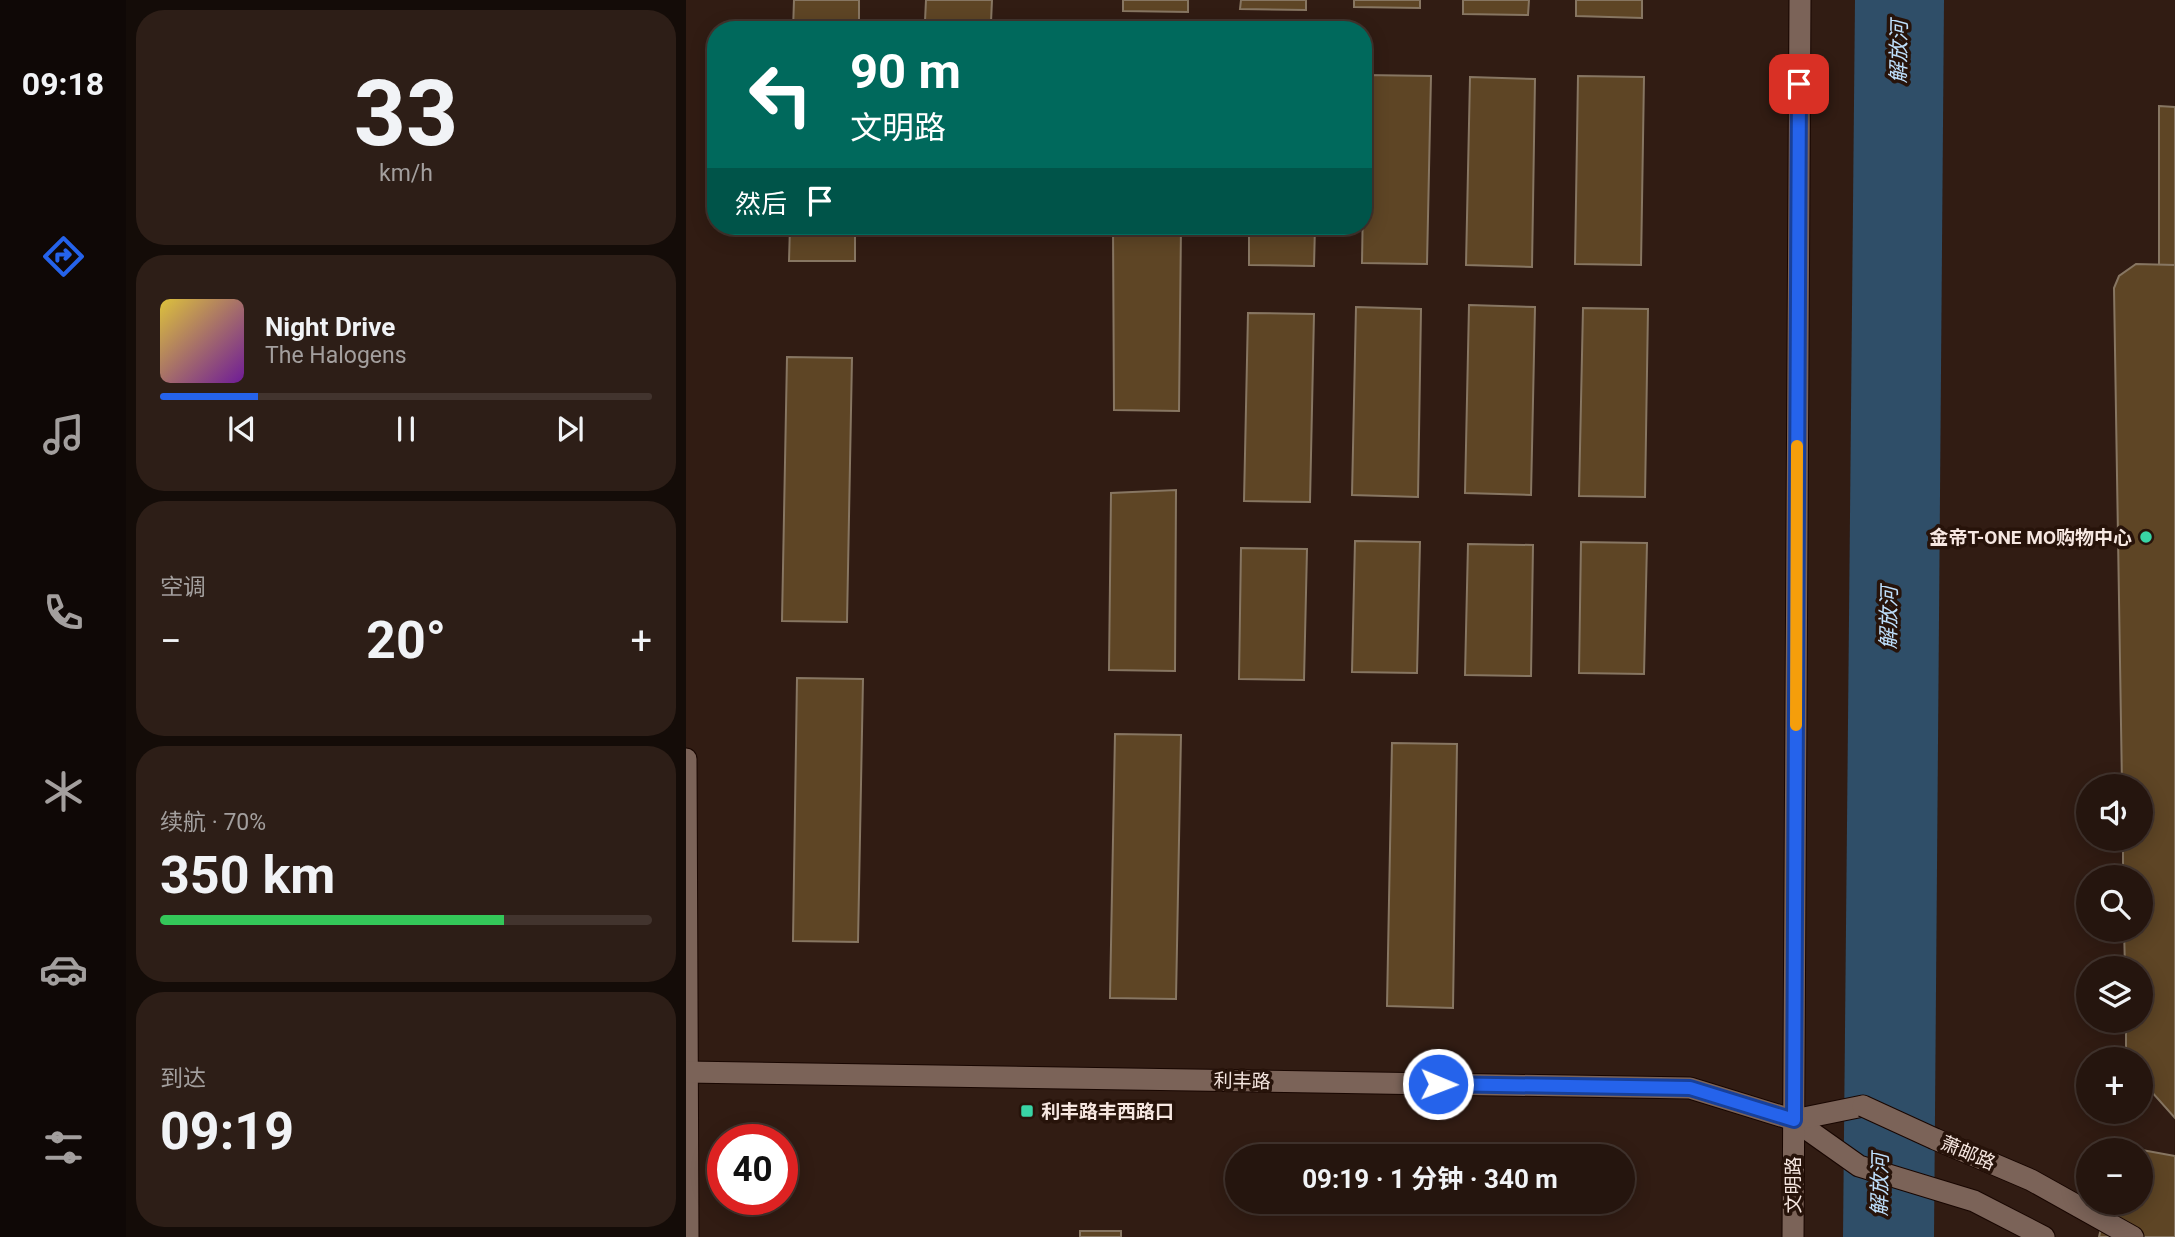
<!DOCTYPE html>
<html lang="zh">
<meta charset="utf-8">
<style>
:root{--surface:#25150e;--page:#2d1e17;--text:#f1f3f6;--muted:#a39f9e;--line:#42342e;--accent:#2563eb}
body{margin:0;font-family:Roboto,"Noto Sans SC",sans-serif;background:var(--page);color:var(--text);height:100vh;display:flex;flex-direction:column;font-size:26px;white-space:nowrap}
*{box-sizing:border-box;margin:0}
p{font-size:23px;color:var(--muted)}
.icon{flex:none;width:38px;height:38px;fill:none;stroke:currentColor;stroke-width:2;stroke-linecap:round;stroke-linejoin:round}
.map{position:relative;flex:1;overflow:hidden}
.sheet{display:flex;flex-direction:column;gap:10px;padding:10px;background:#140c08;width:560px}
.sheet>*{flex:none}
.banner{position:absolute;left:21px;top:21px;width:665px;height:214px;border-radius:28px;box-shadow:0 4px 18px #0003,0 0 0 2px var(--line);background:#00695c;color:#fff;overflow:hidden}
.tools{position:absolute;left:1390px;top:774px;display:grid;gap:14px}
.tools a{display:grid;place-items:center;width:77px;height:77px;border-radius:50%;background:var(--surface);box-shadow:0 4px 18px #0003,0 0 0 2px var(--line);font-size:35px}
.speed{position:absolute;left:21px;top:1124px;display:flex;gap:14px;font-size:35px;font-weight:700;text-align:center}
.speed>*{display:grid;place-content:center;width:91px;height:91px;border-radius:50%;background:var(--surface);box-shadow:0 4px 18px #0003,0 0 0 2px var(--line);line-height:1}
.speed .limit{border:10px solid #d22;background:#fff;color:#111}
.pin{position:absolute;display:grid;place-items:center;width:60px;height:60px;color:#fff;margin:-30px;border-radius:14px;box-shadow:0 4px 10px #0006}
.me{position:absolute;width:77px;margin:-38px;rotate:91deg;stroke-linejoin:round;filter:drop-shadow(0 0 5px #0008)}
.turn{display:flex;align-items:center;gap:24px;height:147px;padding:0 28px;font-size:32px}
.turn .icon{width:91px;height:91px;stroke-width:2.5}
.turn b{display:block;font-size:49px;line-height:60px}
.then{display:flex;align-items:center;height:66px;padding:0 28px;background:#0003;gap:14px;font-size:26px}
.big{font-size:52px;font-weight:700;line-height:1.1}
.sheet .widget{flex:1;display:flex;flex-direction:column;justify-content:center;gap:10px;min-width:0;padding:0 24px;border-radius:28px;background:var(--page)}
.sheet .dial{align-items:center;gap:0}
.dial b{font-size:91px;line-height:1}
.song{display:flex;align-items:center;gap:21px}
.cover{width:84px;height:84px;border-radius:10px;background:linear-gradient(135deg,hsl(50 70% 55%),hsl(280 70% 35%))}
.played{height:7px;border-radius:4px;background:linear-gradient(90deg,var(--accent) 20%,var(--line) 20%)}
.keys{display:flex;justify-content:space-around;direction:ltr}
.heat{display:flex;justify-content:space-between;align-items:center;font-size:38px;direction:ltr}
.charge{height:10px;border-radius:5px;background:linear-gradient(90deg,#34c759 70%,var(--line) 0)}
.trip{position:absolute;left:539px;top:1144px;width:410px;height:70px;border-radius:35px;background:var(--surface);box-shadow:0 4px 18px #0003,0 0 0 2px var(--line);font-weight:700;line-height:70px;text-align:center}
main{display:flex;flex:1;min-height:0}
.tab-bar{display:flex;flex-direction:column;width:126px;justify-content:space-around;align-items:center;background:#0f0806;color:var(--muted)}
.tab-bar .icon{width:49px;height:49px}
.tab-bar .on{color:var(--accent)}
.tab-bar b{font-size:32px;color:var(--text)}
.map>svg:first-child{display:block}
.water{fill:#2f4e68}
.building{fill:#5e4525;stroke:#877662;stroke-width:2}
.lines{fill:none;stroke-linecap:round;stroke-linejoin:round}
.minor-casing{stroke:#180601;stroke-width:23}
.tertiary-casing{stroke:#180601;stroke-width:23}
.minor{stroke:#7b6358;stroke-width:21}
.tertiary{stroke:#7b6358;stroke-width:21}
.tertiary-bridge-casing{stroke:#180601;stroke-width:23;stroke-linecap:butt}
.tertiary-bridge{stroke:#7b6358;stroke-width:21}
.route-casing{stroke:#184099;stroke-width:18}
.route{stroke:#2563eb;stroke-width:12}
.slow{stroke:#f59e0b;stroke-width:12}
.poi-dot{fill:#39d4a5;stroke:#27130a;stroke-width:2.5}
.labels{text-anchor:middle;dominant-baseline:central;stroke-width:7;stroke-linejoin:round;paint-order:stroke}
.poi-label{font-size:19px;font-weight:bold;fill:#f6e7e1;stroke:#27130a;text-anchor:end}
.street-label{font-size:19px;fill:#f6e7e1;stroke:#27130a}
.water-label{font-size:21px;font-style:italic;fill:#bfe0fd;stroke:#27130a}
</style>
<main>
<nav class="tab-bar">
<b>09:18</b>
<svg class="icon on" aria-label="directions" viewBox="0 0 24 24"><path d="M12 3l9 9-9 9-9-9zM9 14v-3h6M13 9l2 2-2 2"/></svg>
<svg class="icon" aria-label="music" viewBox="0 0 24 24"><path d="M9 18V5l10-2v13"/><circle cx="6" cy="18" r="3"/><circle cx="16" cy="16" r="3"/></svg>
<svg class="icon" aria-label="phone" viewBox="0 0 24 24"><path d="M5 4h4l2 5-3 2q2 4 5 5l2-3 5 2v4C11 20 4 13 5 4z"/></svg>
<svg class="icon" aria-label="climate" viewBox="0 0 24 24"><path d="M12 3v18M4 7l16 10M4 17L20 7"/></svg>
<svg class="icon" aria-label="car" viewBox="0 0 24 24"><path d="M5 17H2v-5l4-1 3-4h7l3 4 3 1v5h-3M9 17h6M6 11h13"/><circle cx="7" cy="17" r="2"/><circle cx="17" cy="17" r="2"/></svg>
<svg class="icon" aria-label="filters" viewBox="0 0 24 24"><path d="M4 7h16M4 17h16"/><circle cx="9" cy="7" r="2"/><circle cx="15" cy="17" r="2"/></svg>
</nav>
<section class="sheet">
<div class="widget dial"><b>33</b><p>km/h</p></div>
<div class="widget">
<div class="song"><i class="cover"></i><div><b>Night Drive</b><p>The Halogens</p></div></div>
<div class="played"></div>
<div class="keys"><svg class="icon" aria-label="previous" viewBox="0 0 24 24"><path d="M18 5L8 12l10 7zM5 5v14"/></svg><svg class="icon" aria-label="pause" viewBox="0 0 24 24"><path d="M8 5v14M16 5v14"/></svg><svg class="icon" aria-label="next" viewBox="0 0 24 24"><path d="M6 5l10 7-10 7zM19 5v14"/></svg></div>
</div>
<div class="widget"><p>空调</p>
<div class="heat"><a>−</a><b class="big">20°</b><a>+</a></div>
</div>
<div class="widget"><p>续航 · 70%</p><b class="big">350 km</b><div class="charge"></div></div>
<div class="widget"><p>到达</p><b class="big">09:19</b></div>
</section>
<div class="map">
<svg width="1489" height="1237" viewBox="0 0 1489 1237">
<rect width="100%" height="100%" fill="#311c13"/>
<polygon class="water" points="1169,0 1258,0 1248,1237 1157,1237"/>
<g class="building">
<polygon points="108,0 173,0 173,30 107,30"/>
<polygon points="240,0 306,0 305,22 239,21"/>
<polygon points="437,0 502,0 502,12 437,11"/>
<polygon points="555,0 620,0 620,10 554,9"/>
<polygon points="668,0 734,0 734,8 668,7"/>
<polygon points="777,0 843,0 842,15 777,14"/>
<polygon points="890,0 956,0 956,18 890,16"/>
<polygon points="679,75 745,76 741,264 676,263"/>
<polygon points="892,76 958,77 955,265 889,264"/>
<polygon points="784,77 849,79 846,267 780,265"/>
<polygon points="1473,106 1489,107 1489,265 1473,265"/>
<polygon points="104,226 169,226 169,261 103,261"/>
<polygon points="427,226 495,226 493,411 428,410"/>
<polygon points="563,226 629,226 628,266 563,265"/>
<polygon points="1450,264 1489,265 1489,1118 1456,1081 1454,1077 1454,1059 1445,1059 1440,1049 1440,1020 1454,1020 1454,968 1439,968 1438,929 1454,929 1454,877 1437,877 1437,838 1454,838 1454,786 1436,786 1428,288 1433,276"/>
<polygon points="783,305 849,307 845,495 779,493"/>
<polygon points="670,307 735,309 732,497 666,495"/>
<polygon points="897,308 962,309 959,497 893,496"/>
<polygon points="562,313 628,314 624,502 558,501"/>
<polygon points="101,357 166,358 161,622 96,621"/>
<polygon points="490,490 489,671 423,670 425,493"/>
<polygon points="669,541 734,542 731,673 666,672"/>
<polygon points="895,542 961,543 958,674 893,673"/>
<polygon points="782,544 847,545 845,676 779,675"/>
<polygon points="555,548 621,549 618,680 553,679"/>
<polygon points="111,678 177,679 172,942 107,941"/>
<polygon points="429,734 495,735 490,999 424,998"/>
<polygon points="706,743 771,744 767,1008 701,1006"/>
<polygon points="1434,1146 1489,1156 1489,1237 1413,1237 1421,1202 1454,1202 1454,1150 1433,1150"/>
<rect x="394" y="1231" width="41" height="6"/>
</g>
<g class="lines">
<g class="minor-casing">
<polyline id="minor" points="0,759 2,1237"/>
</g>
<g class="tertiary-casing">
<g id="tertiary">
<polyline points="0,1072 1004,1088 1108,1120 1173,1166 1288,1201 1358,1237"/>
<polyline points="1108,1120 1177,1106"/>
<polyline points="1249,1139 1345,1180 1447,1237"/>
<polyline points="1107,1237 1114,0"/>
</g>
</g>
<use href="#minor" class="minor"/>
<use href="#tertiary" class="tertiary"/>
<g class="tertiary-bridge-casing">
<polyline id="tertiary-bridge" points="1177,1106 1249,1139"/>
</g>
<use href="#tertiary-bridge" class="tertiary-bridge"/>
</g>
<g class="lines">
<g class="route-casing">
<polyline id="route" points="752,1084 1004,1088 1108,1120 1113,84"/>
</g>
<use href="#route" class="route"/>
<polyline class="slow" points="1110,725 1111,446"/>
</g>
<g class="poi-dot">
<circle cx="1460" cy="537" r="7"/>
<rect x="334" y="1104" width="14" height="14" rx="3.5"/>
</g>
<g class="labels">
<g class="poi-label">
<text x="1446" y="537">金帝T-ONE MO购物中心</text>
<text x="355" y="1111" text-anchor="start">利丰路丰西路口</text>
</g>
<g class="street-label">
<text transform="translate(556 1081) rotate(1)">利丰路</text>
<text transform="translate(1282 1153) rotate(23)">萧邮路</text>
<text transform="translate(1107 1185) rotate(-90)">文明路</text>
</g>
<g class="water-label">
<text transform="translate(1213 52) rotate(-89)">解放河</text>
<text transform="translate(1203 618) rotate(-89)">解放河</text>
<text transform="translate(1194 1185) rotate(-89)">解放河</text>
</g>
</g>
</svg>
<div class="tools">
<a><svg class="icon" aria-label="sound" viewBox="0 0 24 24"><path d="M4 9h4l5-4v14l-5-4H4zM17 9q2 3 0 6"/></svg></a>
<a><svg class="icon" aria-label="search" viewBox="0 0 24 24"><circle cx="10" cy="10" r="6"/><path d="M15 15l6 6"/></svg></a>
<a><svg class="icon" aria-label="layers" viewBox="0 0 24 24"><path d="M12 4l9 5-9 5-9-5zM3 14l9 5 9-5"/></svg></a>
<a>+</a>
<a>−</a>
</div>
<div class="speed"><div class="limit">40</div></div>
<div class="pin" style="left:1113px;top:84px;background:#d93025"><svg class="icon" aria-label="arrive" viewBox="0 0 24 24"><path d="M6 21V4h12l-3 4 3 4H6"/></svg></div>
<svg class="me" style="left:752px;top:1084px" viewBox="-20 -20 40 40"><circle r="17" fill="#2563eb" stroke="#fff" stroke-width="3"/><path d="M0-11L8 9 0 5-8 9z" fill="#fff"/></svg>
<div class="trip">09:19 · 1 分钟 · 340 m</div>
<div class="banner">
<div class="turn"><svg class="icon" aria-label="left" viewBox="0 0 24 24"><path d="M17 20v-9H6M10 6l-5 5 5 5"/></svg><div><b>90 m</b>文明路</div></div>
<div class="then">然后<svg class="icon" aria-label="arrive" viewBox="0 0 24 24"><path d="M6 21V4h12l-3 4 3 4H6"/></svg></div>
</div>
</div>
</main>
